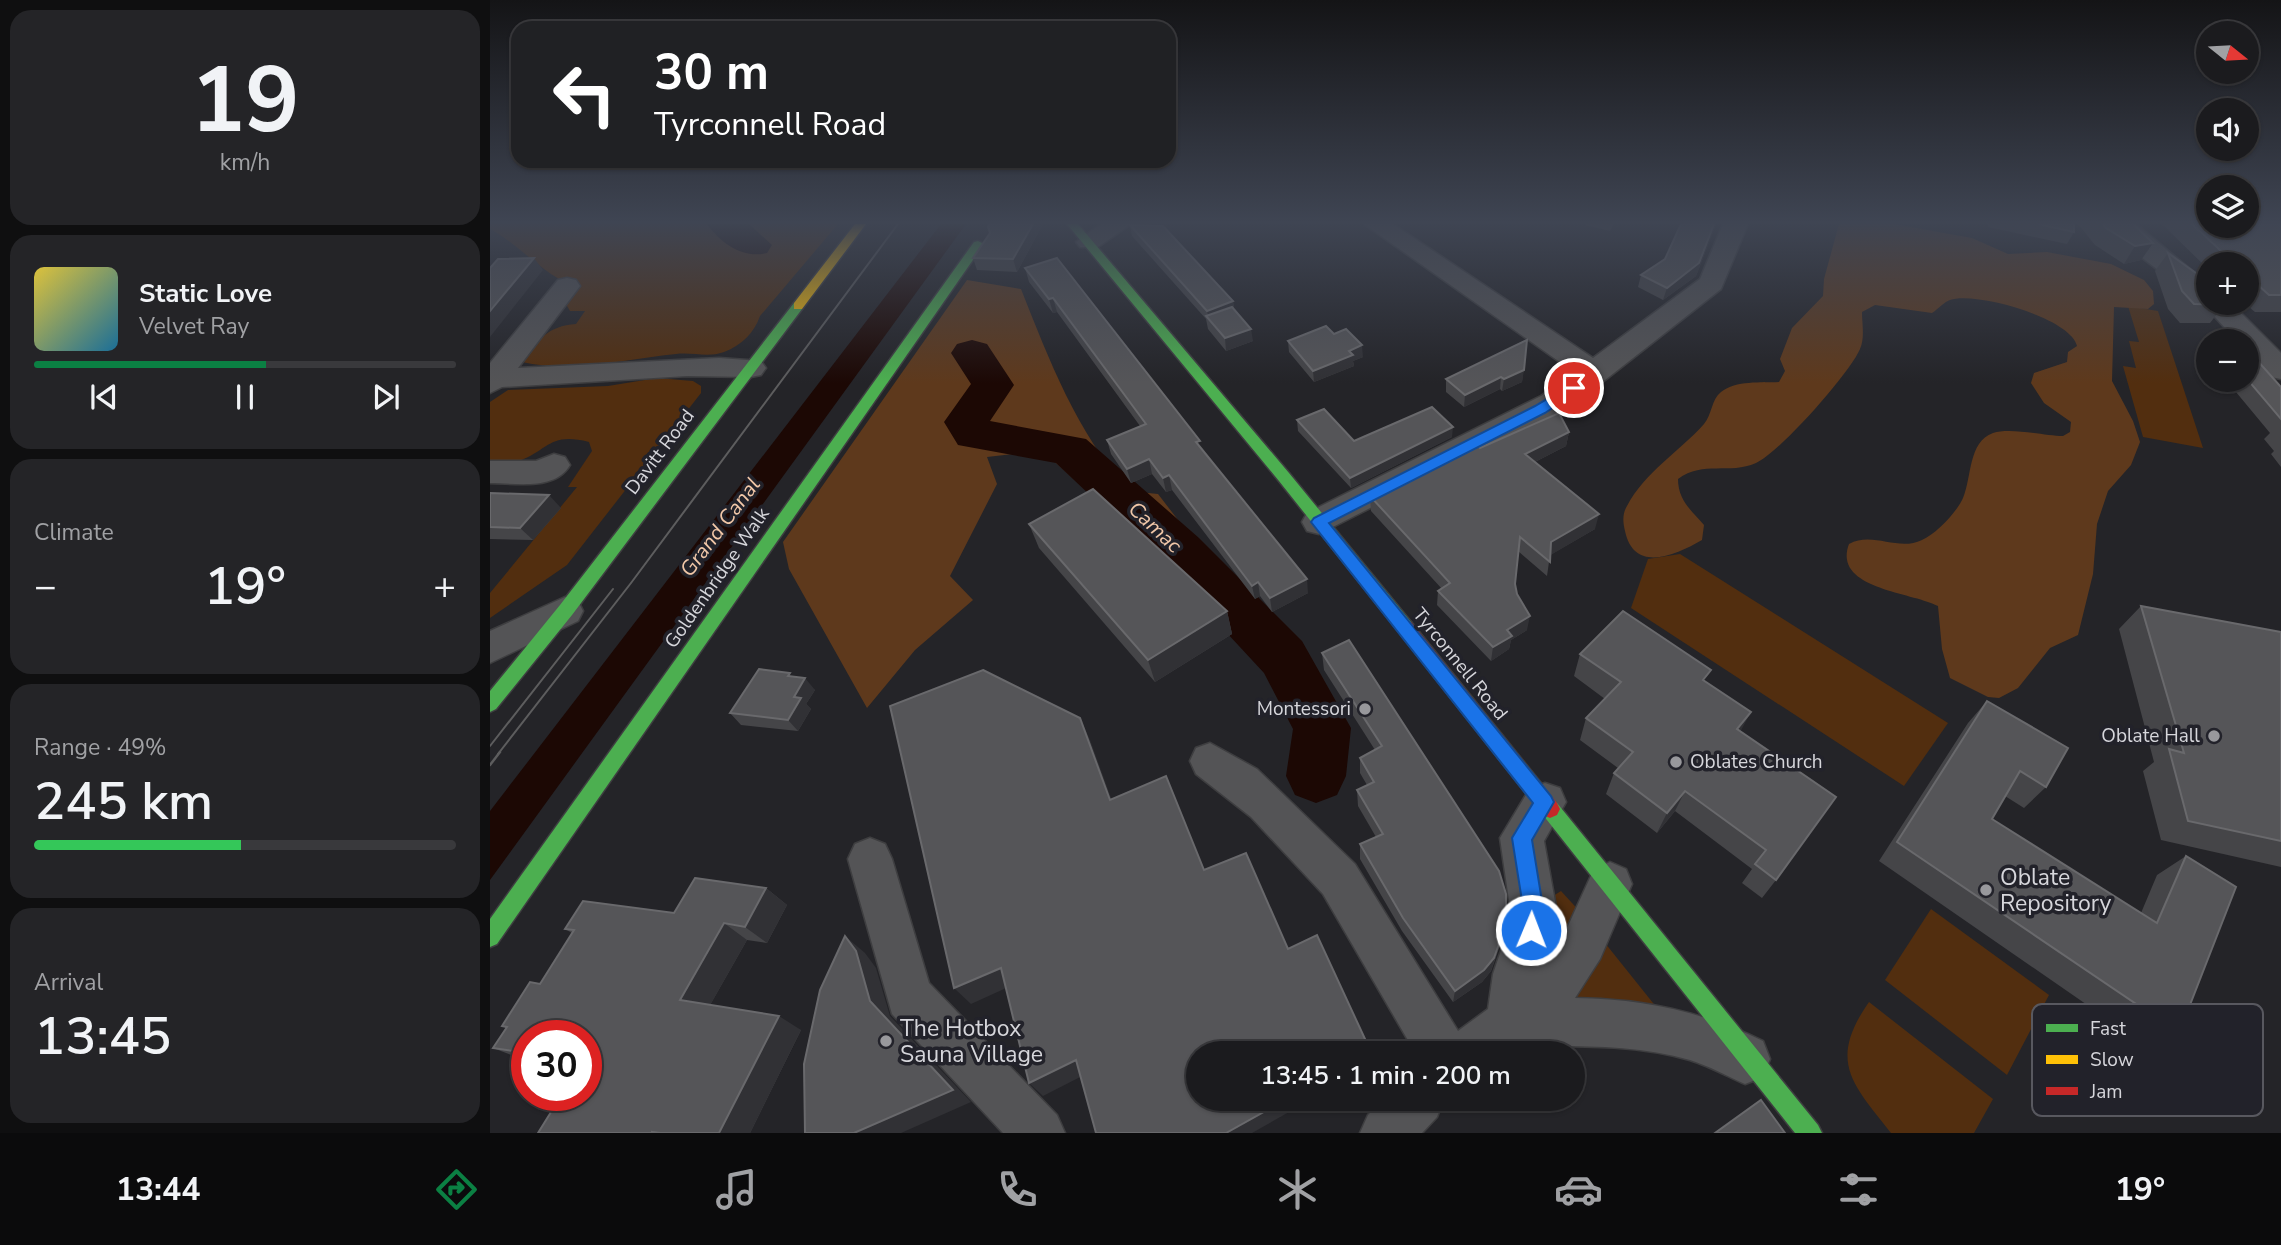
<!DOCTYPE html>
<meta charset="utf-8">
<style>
:root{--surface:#1b1b1e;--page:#242427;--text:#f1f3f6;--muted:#a0a1a4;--line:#39393c;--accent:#0b8043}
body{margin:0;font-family:"Nunito Sans",sans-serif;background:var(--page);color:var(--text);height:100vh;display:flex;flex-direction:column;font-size:26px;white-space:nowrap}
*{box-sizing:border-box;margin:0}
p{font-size:23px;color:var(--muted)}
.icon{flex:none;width:38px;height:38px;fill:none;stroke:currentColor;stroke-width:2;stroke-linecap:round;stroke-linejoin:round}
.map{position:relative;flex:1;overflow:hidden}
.side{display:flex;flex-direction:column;gap:10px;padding:10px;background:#0f0f10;width:490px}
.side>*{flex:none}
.guide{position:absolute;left:21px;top:21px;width:665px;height:147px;border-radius:21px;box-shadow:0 2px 5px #0004,0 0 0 2px var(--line);background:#202124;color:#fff;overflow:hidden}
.needle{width:46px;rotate:108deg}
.buttons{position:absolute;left:1706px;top:21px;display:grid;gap:14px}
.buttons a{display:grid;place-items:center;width:63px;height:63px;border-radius:50%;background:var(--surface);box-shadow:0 2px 5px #0004,0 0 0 2px var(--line);font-size:35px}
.speed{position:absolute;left:21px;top:1020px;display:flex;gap:14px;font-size:35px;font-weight:700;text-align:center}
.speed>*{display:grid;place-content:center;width:91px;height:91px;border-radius:50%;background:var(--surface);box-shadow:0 2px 5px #0004,0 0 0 2px var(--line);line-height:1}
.speed .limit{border:10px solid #d22;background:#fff;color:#111}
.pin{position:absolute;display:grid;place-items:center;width:60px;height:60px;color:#fff;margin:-30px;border:4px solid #fff;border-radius:50%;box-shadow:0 2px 7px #0007}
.me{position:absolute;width:77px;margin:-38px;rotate:1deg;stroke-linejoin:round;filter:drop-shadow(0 0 5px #0008)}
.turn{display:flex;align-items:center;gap:24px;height:147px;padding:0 28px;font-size:32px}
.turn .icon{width:91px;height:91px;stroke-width:2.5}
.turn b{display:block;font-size:49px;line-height:60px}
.big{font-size:52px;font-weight:600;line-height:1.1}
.side .tile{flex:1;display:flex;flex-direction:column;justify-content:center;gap:10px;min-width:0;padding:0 24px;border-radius:21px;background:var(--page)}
.side .dial{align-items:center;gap:0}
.dial b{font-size:91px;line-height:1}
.song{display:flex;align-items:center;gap:21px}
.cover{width:84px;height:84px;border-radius:10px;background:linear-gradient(135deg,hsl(50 70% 55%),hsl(200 70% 35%))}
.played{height:7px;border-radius:4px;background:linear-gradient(90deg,var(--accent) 55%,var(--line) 55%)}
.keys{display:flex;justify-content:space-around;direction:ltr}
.heat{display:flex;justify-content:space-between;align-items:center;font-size:38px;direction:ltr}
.charge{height:10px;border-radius:5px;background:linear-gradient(90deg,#34c759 49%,var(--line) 0)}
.trip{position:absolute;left:696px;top:1041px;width:399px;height:70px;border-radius:35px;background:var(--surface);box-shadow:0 2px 5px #0004,0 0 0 2px var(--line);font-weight:600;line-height:70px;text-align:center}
.menu{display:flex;height:112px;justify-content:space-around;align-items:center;background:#0b0b0c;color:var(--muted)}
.menu .icon{width:49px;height:49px}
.menu .on{color:var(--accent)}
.menu b{font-size:32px;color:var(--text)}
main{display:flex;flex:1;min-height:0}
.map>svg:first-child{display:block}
.green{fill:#522e0f}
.forest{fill:#5e391c}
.water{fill:#1c0804}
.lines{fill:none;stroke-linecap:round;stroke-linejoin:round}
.river{fill:#1c0804;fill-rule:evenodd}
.street-casing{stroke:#3e3e40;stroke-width:3}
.fast-casing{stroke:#3e3e40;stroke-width:3}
.slow-casing{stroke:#3e3e40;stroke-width:3}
.jam-casing{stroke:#3e3e40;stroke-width:3}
.street{fill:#545456;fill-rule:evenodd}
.fast{fill:#4caf50;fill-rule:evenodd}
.slow{fill:#ffc107;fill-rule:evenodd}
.jam{fill:#c62828;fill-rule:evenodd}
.tram-far1{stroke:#5d5d5e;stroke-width:2}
.tram{stroke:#5d5d5e;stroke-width:2.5}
.wall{fill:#454548}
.shaded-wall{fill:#313135}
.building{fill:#555558;stroke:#69696c;stroke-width:2}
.route{fill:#1a73e8;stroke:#114b97;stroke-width:2}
.poi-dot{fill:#98989c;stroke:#22222a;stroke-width:2.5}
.labels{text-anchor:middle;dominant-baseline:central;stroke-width:7;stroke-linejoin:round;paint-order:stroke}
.street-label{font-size:19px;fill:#d6d6db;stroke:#22222a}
.poi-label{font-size:19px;fill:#d6d6db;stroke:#22222a;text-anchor:end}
.water-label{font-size:21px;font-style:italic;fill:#f1c7a8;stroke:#22222a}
.near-poi-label{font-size:23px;fill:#d6d6db;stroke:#22222a;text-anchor:start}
.key{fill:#22222a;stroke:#58585f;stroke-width:2}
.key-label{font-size:19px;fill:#d6d6db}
</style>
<main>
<section class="side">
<div class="tile dial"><b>19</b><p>km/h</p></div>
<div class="tile">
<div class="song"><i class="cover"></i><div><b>Static Love</b><p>Velvet Ray</p></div></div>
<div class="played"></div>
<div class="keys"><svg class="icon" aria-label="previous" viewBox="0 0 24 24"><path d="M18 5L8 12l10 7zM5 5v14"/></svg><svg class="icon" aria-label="pause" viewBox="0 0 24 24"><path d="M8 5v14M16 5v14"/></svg><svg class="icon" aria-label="next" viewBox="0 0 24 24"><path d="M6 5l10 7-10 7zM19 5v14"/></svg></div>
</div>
<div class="tile"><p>Climate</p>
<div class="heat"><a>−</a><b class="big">19°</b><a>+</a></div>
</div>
<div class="tile"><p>Range · 49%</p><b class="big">245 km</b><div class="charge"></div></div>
<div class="tile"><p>Arrival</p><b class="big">13:45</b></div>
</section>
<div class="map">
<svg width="1791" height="1133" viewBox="0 0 1791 1133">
<rect width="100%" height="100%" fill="#242428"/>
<g class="green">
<path d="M0,224H348L270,316C264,333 252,345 234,352C218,358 203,352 186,354C136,359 82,373 32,362C47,340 58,326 86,324L95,311H80L76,304L90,288C55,278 32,246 0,229Z"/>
<polygon points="1638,306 1668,311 1713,448 1653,437 1633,366 1646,368 1639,341 1649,342"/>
<path d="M167,378L203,381L211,386V393L77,565L0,618V593L87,487H78L102,451L99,442C59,432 59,450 29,461C20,464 9,462 0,463V402L18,390L118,386Z"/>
<polygon points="1190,554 1458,723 1414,786 1141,608 1158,559"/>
<polygon points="1071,891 1093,915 1051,967 1060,898"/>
<polygon points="1441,909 1559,995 1517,1075 1395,980"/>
<polygon points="1115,943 1171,1013 1063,1015"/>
<path d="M1379,1002L1503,1099L1484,1133H1401C1363,1084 1337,1062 1379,1002Z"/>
</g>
<g class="forest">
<path d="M1349,224H1404L1482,238L1518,254L1557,252L1621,264L1654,280L1663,291L1664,304L1658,309L1624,307L1622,381L1643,421L1650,442L1641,465L1618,491L1607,524L1603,574L1588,635L1560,648L1528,688L1509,698L1498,697L1460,678L1452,649L1448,606C1422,592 1342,589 1359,544C1383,531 1408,552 1432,540C1446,534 1467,512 1473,498C1482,477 1478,442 1503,433C1521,427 1554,436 1573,436L1580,432L1581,422L1554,403L1541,383L1544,373L1577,362L1578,352L1587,346C1581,318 1485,291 1460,300C1454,302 1448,309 1442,313L1385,305L1372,312C1372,323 1375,338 1370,349C1360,373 1289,453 1266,463C1239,475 1214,460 1188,479C1188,500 1201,510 1214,525L1212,540C1186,555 1144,574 1135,531C1133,523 1132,514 1137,506C1155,472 1189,452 1214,424C1222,415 1221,400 1231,392C1246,380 1271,383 1289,382L1295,371L1290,359L1302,328L1333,296L1334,279Z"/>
<path d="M477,280L531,289C560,362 586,431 639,491L668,494L739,586L724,607L542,441L523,454L497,457L507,484L460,576L483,600L425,650L377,708L299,569L293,542Z"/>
</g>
<polygon class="water" points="451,224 476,224 0,880 0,811"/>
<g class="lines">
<g class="river">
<path d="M217,224H259L282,245L277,253C254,259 231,244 217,224Z"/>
<polygon points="482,340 497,344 524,385 500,421 596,439 709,538 812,641 861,728 856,776 847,795 826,803 805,795 796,776 803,729 774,673 673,564 566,463 468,445 454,422 481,384 461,353 467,344"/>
</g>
<g class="street-casing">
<g id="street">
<polygon points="611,224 641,224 608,247 590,247 586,242"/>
<polygon points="874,224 903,224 1103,358 1210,279 1233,224 1258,224 1231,289 1115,380 1073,410 829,534 817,531 812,522 817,513 1051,396 1084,372"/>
<polygon points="1619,224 1646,224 1718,284 1718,303 1741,303 1791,353 1791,379 1781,377 1757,352 1757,341 1747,341 1713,304 1651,257"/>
<polygon points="77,278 86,280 90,286 28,368 229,358 271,361 276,368 271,375 261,377 197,376 12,387 0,393 0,363 68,280"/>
<path d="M64,454L75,457L80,465C65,491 26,483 0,483V461H46Z"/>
<polygon points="75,597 88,601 93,611 88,621 0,663 0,631"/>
<path d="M720,743L767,769L865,864L968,1031L998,1009L1003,974L1018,930L1020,907L1010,838L1040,788L1055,783L1070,788L1076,802L1054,841L1066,907L1064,930L1055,960L1078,926L1104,869L1120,862L1136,869L1142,884L1110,959L1085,998C1153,999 1211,1011 1273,1041L1280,1059L1273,1077L1255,1084C1237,1076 1219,1066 1200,1060C1145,1044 1086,1046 1029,1046L1019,1054H926L833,894L761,817L706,774L700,761L706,748Z"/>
<polygon points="380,838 395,844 402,859 439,983 567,1115 575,1133 513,1133 402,1014 358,859 365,844"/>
<polygon points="893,1099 954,1099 947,1117 932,1133 870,1133 878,1115"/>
</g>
</g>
<g class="fast-casing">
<g id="fast">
<polygon points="577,224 588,224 799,473 921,622 923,627 921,632 909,632 789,481"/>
<polygon points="488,241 494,244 7,944 0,947 0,919 484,242"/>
<polygon points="308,302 312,303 312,309 82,615 6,709 0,712 0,691 70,605 304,303"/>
<polygon points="1060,800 1067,803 1328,1125 1332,1133 1305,1133 1053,815 1050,809 1053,803"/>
</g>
</g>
<g class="slow-casing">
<polygon id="slow" points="365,224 376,224 312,309 304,309 304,303"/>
</g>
<g class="jam-casing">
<polygon id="jam" points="915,620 921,622 1067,803 1070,809 1067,815 1060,818 1053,815 909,632 907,627 909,622"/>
</g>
<use href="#street" class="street"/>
<use href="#fast" class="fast"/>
<use href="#slow" class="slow"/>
<use href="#jam" class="jam"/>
<g class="tram-far1">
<polyline points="0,746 123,589"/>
<polyline points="8,754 141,583 408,224"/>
</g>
<polyline class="tram" points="0,765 10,752"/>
</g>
<g class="wall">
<polygon points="499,224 553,224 527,272 487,270 483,258 500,233"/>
<polygon points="1096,224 1124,224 1120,231 1095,225"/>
<polygon points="1190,224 1226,224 1206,276 1173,300 1148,287 1151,275 1175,259"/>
<polygon points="1498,224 1584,224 1584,232 1577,244 1498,227"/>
<polygon points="1588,224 1643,224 1663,243 1651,260 1634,264 1605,245"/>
<polygon points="1672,224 1791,224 1791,312 1765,312 1754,303 1757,303 1757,264 1718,264 1718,269"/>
<polygon points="640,225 743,301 744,309 763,341 736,351 718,329 716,319 642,236"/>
<polygon points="1678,253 1734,305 1720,323 1690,323 1678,309 1665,271"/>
<polygon points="535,268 712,449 818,593 782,612 770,596 765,599 682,490 676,492 662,474 641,483 621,454 617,440 650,426 567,312 563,313 539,282"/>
<polygon points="1037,340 1032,382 1012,391 1010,389 974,407 956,392 956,379"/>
<polygon points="798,341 873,357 863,361 864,366 824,382 799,352"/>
<polygon points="1736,380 1757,380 1791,387 1791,467 1781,454 1784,451 1774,439 1780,433"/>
<polygon points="807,420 864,441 962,437 861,488 808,431"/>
<polygon points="1079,432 1076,446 1045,462 1105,529 1060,555 1057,576 1028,551 1025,584 1027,594 1037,630 1021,640 1019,649 1001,661 947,605 948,591 952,589 881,511 880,496 990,448"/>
<polygon points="0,493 71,508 43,540 0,539"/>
<polygon points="539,524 737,611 742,634 665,682 549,548"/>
<polygon points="1651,606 1791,632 1791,867 1671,840 1653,771 1664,762 1629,629"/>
<polygon points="859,640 1013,937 1001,971 992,982 963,1002 912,931 870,859 870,844 886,837 868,806 867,790 877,785 870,773 870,758 885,750 834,670 832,653"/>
<polygon points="1090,654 1216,682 1250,732 1286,880 1272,898 1252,883 1262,869 1185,811 1167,833 1116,794 1124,773 1128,768 1090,740 1096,718 1115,699 1084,676"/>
<polygon points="303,676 325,690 316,704 321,709 308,731 251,725 240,713"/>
<polygon points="1497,701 1556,787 1534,808 1515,796 1502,819 1651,913 1667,875 1696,856 1689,1033 1658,1047 1389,861 1478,723"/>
<polygon points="276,888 297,905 277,943 257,940 220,1005 311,1030 260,1133 48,1133 96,1096 96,1036 37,1036 37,1061 3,1048 16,1028 12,1026 50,984 82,933 75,929 184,913"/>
</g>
<g class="shaded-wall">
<polygon points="543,224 553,224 527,272 523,259"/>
<polygon points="1224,224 1226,224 1206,276 1173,300 1177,288"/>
<polygon points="1663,243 1651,260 1634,264 1645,246"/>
<polygon points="44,258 53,270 0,337 0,311"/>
<polygon points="563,298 567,312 563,313 559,299"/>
<polygon points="743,301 744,313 719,320 717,311"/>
<polygon points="761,329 763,341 736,351 735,338"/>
<polygon points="872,345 873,357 863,361 864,366 824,382 823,371 859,351"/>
<polygon points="1034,370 1032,382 1012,391 1014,379"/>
<polygon points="1011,377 1010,389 974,407 975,395"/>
<polygon points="963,427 962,437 861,488 860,478"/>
<polygon points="1079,432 1076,446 1033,468 1035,454"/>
<polygon points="659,459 662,474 641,483 637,469"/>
<polygon points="679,475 682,490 676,492 673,478"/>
<polygon points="59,495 71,508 43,540 30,528"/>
<polygon points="1109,514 1105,529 1059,556 1061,542"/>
<polygon points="817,579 818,593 782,612 780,598"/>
<polygon points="768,582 770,596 765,599 762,586"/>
<polygon points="737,611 742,634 665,682 658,660"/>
<polygon points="1040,616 1037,630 1021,640 1019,649 1001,661 1003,647 1017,630"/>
<polygon points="315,678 325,690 316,704 321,709 308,731 298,720 304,697"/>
<polygon points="1261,712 1249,734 1247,729"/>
<polygon points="590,718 600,740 629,820 620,800"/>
<polygon points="1195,791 1185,811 1167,833 1177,813"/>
<polygon points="276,888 297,905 277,943 255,927"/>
<polygon points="234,923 257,940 215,1014 190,1000"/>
<polygon points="1016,924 1001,971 992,982 963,1002 965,991"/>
<polygon points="355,936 375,953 386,968 400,1016 481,1102 411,1133 364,1133"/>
<polygon points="511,968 525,984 481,1004 464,988"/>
<polygon points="289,1016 311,1030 260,1133 229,1133"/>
<polygon points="586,1060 598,1073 553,1096 539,1083"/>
<polygon points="797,1099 822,1099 762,1133 736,1133"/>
</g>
<g class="building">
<polygon points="499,224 543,224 523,259 483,258 500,233 498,227"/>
<polygon points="1191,224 1224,224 1209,263 1177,288 1151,275 1175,259"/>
<polygon points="1548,224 1584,224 1584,232"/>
<polygon points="1613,224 1643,224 1663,243 1645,246 1616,228"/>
<polygon points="1702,224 1718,224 1718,226 1791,224 1791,295 1779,295 1757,275 1757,264 1745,264"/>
<polygon points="640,225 673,226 743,301 717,311"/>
<polygon points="1678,253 1710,276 1718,286 1718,303 1732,303 1734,305 1704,304 1692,291"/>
<polygon points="44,258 0,311 0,268 8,259"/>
<polygon points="567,258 710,441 706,442 817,579 780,598 768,582 762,586 679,475 673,478 659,459 637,469 617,440 656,424 563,298 559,299 535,268"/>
<polygon points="742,307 761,329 735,338 716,316"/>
<polygon points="836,326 844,334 856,329 872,345 859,351 863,355 823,371 798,341"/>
<polygon points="1037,340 1034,370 1014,379 1011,377 975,395 956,379"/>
<polygon points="1757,349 1791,387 1791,419 1757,379"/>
<polygon points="942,407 963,427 860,478 807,420 834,409 864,441"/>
<polygon points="1069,413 1079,432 1035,454 1109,514 1061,542 1060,562 1030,537 1025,584 1027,594 1040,616 1017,630 1022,636 1003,647 948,591 960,583 880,496 986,444 990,448"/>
<polygon points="603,489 737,611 658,660 539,524"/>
<polygon points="0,493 59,495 30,528 0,527"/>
<polygon points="1651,606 1791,632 1791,841 1698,821 1679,749 1694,753"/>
<polygon points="1133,611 1221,670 1213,680 1261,712 1247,729 1346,797 1286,880 1265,864 1276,850 1195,791 1177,813 1124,773 1143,752 1096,718 1131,682 1090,654"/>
<polygon points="859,640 1009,871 1016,894 1016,924 1004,958 994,970 965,991 913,918 870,844 893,834 867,790 884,782 870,758 892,746 832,653"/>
<polygon points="269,669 300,673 298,676 315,678 304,697 311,698 298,720 240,713"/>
<polygon points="493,670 590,718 620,800 676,776 714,870 756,853 798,949 827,935 881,1052 878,1054 709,1054 709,1099 797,1099 736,1133 606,1133 586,1060 539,1083 511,968 464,988 400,706"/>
<polygon points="1497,701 1578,748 1556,787 1530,771 1502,819 1667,923 1696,856 1746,887 1689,1033 1407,842"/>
<polygon points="205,878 276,888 255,927 234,923 190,1000 289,1016 229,1133 170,1133 162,1132 162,1133 48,1133 71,1096 96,1096 96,1036 37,1036 37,1053 3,1048 17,1027 12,1026 40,982 50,984 84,930 75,929 93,901 184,913"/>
<polygon points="355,936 366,951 380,1001 463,1090 364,1133 315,1133 314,1064 330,990"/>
<polygon points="1271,1100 1295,1133 1225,1133"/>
</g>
<linearGradient id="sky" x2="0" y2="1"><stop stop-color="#141416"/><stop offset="0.58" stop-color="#3f4553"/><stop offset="1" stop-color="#3f4553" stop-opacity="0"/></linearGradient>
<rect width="1791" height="383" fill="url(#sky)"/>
<polygon class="route" points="1084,383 1088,385 1088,391 1055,413 839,523 1061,796 1064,802 1042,840 1053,907 1048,937 1041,940 1034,937 1030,930 1033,907 1022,838 1043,803 821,522 824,518 1045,406"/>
<g class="poi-dot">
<circle cx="875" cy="709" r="7"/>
<circle cx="1724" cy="736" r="7"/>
<circle cx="1186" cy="762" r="7"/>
<circle cx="1496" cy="890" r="7"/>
<circle cx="396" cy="1041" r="7"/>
</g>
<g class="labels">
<g class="street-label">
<text transform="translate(170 452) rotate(-53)">Davitt Road</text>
<text transform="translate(227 578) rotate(-55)">Goldenbridge Walk</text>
<text transform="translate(970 664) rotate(51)">Tyrconnell Road</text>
</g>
<g class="poi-label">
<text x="861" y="709">Montessori</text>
<text x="1710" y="736">Oblate Hall</text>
<text x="1200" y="762" text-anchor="start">Oblates Church</text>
</g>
<g class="water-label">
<text transform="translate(230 527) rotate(-53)">Grand Canal</text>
<text transform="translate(665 527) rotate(43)">Camac</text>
</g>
<g class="near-poi-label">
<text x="1510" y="877">Oblate<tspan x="1510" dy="26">Repository</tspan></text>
<text x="410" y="1028">The Hotbox<tspan x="410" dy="26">Sauna Village</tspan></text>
</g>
</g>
<rect x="1542" y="1004" width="231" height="112" rx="10" class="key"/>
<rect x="1556" y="1024" width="32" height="8" fill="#4caf50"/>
<rect x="1556" y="1055" width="32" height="9" fill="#ffc107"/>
<rect x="1556" y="1087" width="32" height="8" fill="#c62828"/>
<g class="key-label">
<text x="1600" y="1035">Fast</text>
<text x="1600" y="1066">Slow</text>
<text x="1600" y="1098">Jam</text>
</g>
</svg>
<div class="buttons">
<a><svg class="needle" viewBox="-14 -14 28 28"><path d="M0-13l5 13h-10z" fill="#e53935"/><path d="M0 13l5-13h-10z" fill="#a0a1a4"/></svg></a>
<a><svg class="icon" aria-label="sound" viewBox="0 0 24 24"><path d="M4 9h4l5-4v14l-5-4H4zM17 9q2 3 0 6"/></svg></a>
<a><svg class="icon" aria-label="layers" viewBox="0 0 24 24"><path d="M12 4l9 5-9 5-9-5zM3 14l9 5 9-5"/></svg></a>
<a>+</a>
<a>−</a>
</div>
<div class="speed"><div class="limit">30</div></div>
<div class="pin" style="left:1084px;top:388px;background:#d93025"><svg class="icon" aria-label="arrive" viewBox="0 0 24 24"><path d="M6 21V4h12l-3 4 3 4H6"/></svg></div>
<svg class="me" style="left:1041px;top:930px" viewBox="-20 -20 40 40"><circle r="17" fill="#1a73e8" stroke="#fff" stroke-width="3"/><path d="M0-11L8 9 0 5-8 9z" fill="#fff"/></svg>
<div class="trip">13:45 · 1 min · 200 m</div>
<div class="guide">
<div class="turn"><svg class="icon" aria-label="left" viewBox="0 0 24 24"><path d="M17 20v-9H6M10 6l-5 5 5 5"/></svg><div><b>30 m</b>Tyrconnell Road</div></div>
</div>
</div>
</main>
<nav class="menu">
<b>13:44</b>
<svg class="icon on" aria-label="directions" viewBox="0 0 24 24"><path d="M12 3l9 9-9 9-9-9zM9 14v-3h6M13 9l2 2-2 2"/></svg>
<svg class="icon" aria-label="music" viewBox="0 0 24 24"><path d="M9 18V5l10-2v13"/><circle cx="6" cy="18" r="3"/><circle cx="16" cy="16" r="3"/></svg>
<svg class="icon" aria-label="phone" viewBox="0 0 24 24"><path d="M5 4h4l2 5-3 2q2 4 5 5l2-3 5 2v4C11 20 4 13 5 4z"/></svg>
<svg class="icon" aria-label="climate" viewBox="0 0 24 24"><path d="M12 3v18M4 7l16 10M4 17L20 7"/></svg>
<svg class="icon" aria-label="car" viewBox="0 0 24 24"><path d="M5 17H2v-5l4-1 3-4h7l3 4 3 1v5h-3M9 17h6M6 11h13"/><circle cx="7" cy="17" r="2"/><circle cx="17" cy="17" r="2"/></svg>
<svg class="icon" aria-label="filters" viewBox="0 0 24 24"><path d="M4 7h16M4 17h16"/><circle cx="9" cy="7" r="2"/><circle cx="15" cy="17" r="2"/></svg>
<b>19°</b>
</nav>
